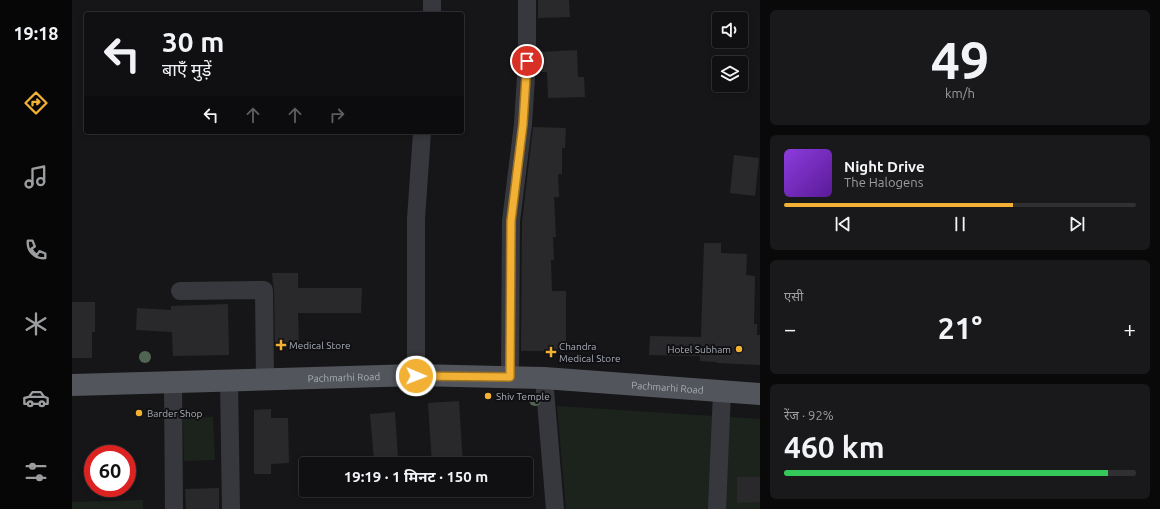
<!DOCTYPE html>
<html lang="hi">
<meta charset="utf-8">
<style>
:root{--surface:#101012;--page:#19191b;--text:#f1f3f6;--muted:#9c9d9f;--line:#303032;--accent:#f2b134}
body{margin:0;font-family:Ubuntu,"Noto Sans Devanagari",sans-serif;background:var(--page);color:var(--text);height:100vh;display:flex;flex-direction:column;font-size:15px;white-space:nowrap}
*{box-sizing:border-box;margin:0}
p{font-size:13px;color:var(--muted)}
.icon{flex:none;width:22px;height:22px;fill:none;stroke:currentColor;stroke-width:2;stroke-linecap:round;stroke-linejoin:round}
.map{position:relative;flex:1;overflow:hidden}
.details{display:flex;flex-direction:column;gap:10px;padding:10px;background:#09090a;width:400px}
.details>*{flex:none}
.top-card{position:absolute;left:12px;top:12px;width:380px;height:122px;border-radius:4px;box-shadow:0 2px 6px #0003,0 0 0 1px var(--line);background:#101012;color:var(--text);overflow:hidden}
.fabs{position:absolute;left:640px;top:12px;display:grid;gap:8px}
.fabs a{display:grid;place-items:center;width:36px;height:36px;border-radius:4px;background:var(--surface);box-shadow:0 2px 6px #0003,0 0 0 1px var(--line);font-size:20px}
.speed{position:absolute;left:12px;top:445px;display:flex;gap:8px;font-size:20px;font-weight:700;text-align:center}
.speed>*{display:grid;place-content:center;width:52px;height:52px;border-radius:50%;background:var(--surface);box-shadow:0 2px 6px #0003,0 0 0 1px var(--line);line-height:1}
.speed .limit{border:6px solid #d22;background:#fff;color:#111}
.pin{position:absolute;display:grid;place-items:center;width:34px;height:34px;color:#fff;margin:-17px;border:2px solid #fff;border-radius:50%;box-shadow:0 1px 4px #0007}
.me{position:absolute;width:44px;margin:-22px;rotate:91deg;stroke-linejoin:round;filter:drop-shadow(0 0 3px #0008)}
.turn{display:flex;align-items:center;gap:14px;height:84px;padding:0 12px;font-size:18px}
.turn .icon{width:52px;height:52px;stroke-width:2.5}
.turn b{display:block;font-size:28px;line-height:34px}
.lanes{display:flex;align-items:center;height:38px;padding:0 12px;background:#0003;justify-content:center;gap:20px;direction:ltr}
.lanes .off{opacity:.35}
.big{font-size:30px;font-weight:700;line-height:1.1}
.details .tile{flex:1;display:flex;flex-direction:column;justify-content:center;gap:6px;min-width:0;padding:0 14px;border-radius:6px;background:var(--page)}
.details .dial{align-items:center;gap:0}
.dial b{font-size:52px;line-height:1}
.song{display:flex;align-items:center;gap:12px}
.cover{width:48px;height:48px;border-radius:6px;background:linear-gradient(135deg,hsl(270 70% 55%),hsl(270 70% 35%))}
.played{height:4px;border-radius:2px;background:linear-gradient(90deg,var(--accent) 65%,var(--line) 65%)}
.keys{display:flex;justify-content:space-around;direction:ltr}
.heat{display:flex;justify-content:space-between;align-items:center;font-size:22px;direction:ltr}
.charge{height:6px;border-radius:3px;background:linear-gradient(90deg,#34c759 92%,var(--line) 0)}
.trip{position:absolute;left:227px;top:457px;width:234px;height:40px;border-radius:4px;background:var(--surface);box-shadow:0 2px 6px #0003,0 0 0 1px var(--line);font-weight:700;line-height:40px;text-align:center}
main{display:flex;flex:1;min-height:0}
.tabs{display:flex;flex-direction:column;width:72px;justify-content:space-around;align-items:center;background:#060607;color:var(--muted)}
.tabs .icon{width:28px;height:28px}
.tabs .on{color:var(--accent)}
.tabs b{font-size:18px;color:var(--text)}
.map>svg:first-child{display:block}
.green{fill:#1c231d}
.building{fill:#29292c}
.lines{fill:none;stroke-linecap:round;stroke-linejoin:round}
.minor{stroke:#37383d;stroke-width:18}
.major{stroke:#53555c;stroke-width:22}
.tree{fill:#506452}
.route-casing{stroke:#9d7322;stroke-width:10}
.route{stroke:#f2b134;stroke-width:7}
.poi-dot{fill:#f2b134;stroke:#111113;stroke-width:1.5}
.labels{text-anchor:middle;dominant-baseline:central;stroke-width:4;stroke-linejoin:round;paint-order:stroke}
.poi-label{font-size:10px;fill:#a8adb8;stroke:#111113;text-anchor:start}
.street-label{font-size:10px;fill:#a8adb8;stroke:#111113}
</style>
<main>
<nav class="tabs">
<b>19:18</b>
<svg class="icon on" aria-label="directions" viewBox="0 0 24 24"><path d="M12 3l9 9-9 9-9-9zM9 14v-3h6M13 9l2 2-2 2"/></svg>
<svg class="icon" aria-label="music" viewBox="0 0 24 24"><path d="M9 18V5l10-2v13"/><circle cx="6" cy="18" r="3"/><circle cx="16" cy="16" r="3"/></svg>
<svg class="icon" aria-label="phone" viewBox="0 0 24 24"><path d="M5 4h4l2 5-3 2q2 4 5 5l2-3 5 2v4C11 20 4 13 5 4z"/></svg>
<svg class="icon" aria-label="climate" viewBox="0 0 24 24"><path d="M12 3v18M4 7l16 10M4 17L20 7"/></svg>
<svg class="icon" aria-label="car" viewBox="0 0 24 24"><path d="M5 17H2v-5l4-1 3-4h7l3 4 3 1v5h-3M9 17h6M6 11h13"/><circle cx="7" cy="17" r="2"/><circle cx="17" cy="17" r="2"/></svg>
<svg class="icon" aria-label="filters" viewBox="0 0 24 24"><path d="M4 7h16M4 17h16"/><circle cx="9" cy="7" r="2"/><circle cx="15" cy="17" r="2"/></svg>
</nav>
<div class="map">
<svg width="688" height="509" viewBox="0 0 688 509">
<rect width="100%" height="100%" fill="#161618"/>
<g class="green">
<polygon points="485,406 688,419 688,509 494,509"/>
<polygon points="141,417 143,460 112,461 111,418"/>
<polygon points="71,500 71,509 0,509 0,502"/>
</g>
<g class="building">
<polygon points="466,0 497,0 498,17 466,18"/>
<polygon points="505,50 506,77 512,77 513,97 476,98 475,72 469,72 468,52"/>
<polygon points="461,127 494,128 493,148 490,148 490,174 486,174 487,197 482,197 484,237 481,237 482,260 479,260 480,291 494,291 494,351 449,351 450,222"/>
<polygon points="662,155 687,158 683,196 658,193"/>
<polygon points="632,243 649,243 649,253 675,254 674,275 683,276 682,324 685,324 685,335 688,335 688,365 645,363 645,362 628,361 628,356 577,355 578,336 629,337"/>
<polygon points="200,273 226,273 226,288 290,288 289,313 226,313 227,347 203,348 202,290 201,284"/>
<polygon points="0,302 23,302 23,332 20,332 20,358 0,358"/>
<polygon points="156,304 157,355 101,356 100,332 64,330 65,308 99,310 99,306"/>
<polygon points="387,401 391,464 360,464 356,403"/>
<polygon points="199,409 199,418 216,418 217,463 199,464 199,474 182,474 182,410"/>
<polygon points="323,412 326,458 302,460 298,414"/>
<polygon points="665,477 688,477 688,502 665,503"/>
<polygon points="147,488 147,509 114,509 113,489"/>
</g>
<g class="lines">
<g class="minor">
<polyline points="360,14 360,0"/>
<polyline points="108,291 192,290 193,380"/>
<polyline points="344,375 344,219 350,132"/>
<polyline points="438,377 439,221 451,124 455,61 455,0"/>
<polyline points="472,378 483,509"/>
<polyline points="157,381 159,509"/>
<polyline points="101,382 102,509"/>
<polyline points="645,509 650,392"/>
</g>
<path class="major" id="s1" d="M0,385L344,375L472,378L688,394"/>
</g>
<g class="tree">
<circle cx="73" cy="357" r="6"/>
<circle cx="463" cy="400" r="6"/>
</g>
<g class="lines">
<g class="route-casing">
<polyline id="route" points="344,376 438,377 439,221 451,124 455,61"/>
</g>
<use href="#route" class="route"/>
</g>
<g class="poi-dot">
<path d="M207 339h4v4h4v4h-4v4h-4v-4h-4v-4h4z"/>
<circle cx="667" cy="349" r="4"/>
<path d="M477 346h4v4h4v4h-4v4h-4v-4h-4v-4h4z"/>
<circle cx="416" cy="396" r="4"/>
<circle cx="67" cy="413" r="4"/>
</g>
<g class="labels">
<g class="poi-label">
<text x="217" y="345">Medical Store</text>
<text x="487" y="346">Chandra<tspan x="487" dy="12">Medical Store</tspan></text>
<text x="659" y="349" text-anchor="end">Hotel Subham</text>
<text x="424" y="396">Shiv Temple</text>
<text x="75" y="413">Barder Shop</text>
</g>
<g class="street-label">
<text stroke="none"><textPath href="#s1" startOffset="272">Pachmarhi Road</textPath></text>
<text stroke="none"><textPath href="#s1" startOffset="596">Pachmarhi Road</textPath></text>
</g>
</g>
</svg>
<div class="fabs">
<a><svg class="icon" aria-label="sound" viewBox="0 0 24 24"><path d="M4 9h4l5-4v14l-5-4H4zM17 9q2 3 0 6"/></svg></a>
<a><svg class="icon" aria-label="layers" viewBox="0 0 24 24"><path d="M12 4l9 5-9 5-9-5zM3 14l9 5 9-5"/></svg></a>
</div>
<div class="speed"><div class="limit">60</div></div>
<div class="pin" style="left:455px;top:61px;background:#d93025"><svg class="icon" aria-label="arrive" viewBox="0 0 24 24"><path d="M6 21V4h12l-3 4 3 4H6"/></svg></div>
<svg class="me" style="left:344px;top:376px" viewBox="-20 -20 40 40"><circle r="17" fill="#f2b134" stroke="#fff" stroke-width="3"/><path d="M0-11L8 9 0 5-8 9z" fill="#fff"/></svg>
<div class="trip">19:19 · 1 मिनट · 150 m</div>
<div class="top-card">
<div class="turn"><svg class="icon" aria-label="left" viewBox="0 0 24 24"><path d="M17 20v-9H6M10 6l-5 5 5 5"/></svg><div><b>30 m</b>बाएँ मुड़ें</div></div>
<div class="lanes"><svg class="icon" aria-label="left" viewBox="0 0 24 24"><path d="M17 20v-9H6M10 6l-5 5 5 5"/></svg><svg class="icon off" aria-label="ahead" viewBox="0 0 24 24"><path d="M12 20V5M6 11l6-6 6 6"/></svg><svg class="icon off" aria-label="ahead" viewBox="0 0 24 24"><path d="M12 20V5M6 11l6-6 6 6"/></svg><svg class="icon off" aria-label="right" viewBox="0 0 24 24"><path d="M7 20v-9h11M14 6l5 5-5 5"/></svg></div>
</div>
</div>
<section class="details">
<div class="tile dial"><b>49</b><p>km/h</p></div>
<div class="tile">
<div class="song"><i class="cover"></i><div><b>Night Drive</b><p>The Halogens</p></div></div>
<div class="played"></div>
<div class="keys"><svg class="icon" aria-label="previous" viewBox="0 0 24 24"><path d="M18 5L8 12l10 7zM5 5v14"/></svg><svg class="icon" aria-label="pause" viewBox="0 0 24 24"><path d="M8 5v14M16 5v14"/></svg><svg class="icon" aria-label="next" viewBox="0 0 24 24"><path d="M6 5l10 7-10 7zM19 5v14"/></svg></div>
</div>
<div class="tile"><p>एसी</p>
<div class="heat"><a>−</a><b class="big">21°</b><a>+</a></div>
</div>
<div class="tile"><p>रेंज · 92%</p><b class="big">460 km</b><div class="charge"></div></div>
</section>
</main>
